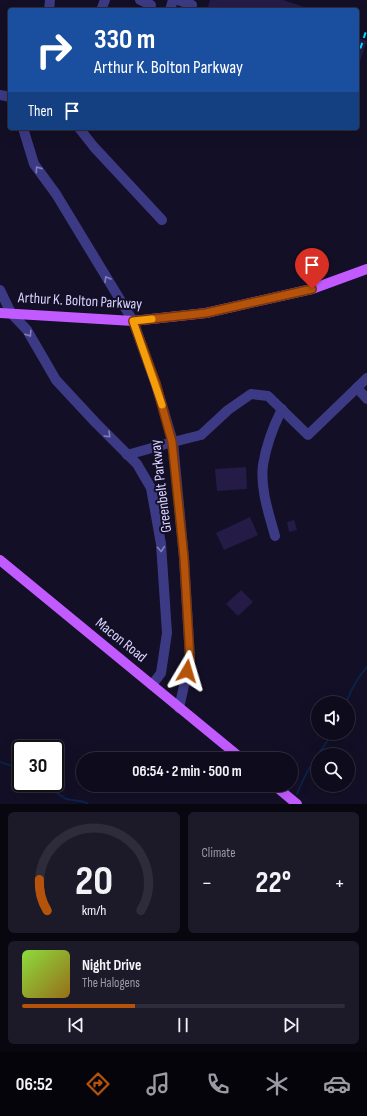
<!DOCTYPE html>
<meta charset="utf-8">
<style>
:root{--surface:#0e0b1c;--page:#1c1929;--text:#f1f3f6;--muted:#9b9ba3;--line:#2e2b3b;--accent:#b45309}
body{margin:0;font-family:"Sofia Sans Condensed",sans-serif;background:var(--page);color:var(--text);height:100vh;display:flex;flex-direction:column;font-size:15px;white-space:nowrap}
*{box-sizing:border-box;margin:0}
p{font-size:13px;color:var(--muted)}
.icon{flex:none;width:22px;height:22px;fill:none;stroke:currentColor;stroke-width:2;stroke-linecap:round;stroke-linejoin:round}
.map{position:relative;height:804px;overflow:hidden}
.side{display:flex;flex-direction:column;gap:8px;padding:8px;background:#08060f;flex:1}
.side>*{flex:none}
.banner{position:absolute;left:8px;top:8px;width:351px;height:122px;border-radius:4px;box-shadow:0 4px 16px #0002,0 0 0 1px var(--line);background:#1a4fa0;color:#fff;overflow:hidden}
.controls{position:absolute;left:311px;top:696px;display:grid;gap:8px}
.controls a{display:grid;place-items:center;width:44px;height:44px;border-radius:50%;background:var(--surface);box-shadow:0 4px 16px #0002,0 0 0 1px var(--line);font-size:20px}
.speed{position:absolute;left:12px;top:740px;display:flex;gap:8px;font-size:20px;font-weight:700;text-align:center}
.speed>*{display:grid;place-content:center;width:52px;height:52px;border-radius:50%;background:var(--surface);box-shadow:0 4px 16px #0002,0 0 0 1px var(--line);line-height:1}
.speed .limit{border:2px solid #111;border-radius:6px;background:#fff;color:#111}
.pin{position:absolute;display:grid;place-items:center;width:34px;height:34px;color:#fff;margin:-41px -17px;border-radius:50% 50% 50% 0;rotate:-45deg;box-shadow:0 0 4px #0007}
.pin .icon{rotate:45deg}
.me{position:absolute;width:44px;margin:-22px;rotate:7deg;stroke-linejoin:round;filter:drop-shadow(0 0 3px #0008)}
.turn{display:flex;align-items:center;gap:14px;height:84px;padding:0 20px;font-size:18px}
.turn .icon{width:52px;height:52px;stroke-width:2.5}
.turn b{display:block;font-size:28px;line-height:34px}
.then{display:flex;align-items:center;height:38px;padding:0 20px;background:#0003;gap:8px;font-size:15px}
.big{font-size:30px;font-weight:700;line-height:1.1}
.side .tile{flex:1;display:flex;flex-direction:column;justify-content:center;gap:6px;min-width:0;padding:0 14px;border-radius:6px;background:var(--page)}
.side .dial{align-items:center;gap:0}
.dial svg{height:104px;overflow:visible;fill:none;stroke:var(--line);stroke-width:7;stroke-linecap:round;text-anchor:middle}
.dial text{fill:var(--text);stroke:none}
.song{display:flex;align-items:center;gap:12px}
.cover{width:48px;height:48px;border-radius:6px;background:linear-gradient(135deg,hsl(90 70% 55%),hsl(40 70% 35%))}
.played{height:4px;border-radius:2px;background:linear-gradient(90deg,var(--accent) 35%,var(--line) 35%)}
.keys{display:flex;justify-content:space-around;direction:ltr}
.heat{display:flex;justify-content:space-between;align-items:center;font-size:22px;direction:ltr}
.side .tiles{flex:1;display:grid;gap:8px;grid-template-columns:1fr 1fr}
.tile:last-child{grid-column:span 2}
.trip{position:absolute;left:76px;top:752px;width:222px;height:40px;border-radius:20px;background:var(--surface);box-shadow:0 4px 16px #0002,0 0 0 1px var(--line);font-weight:700;line-height:40px;text-align:center}
.tabs{display:flex;height:64px;justify-content:space-around;align-items:center;background:#06040b;color:var(--muted)}
.tabs .icon{width:28px;height:28px}
.tabs .selected{color:var(--accent)}
.tabs b{font-size:18px;color:var(--text)}
.map>svg:first-child{display:block}
.lines{fill:none;stroke-linecap:round;stroke-linejoin:round}
.stream{stroke:#0c2248;stroke-width:2}
.building{fill:#241b47}
.minor{stroke:#3d3a85;stroke-width:10}
.major{stroke:#c25bff;stroke-width:10}
.rail{stroke:#00e5ff;stroke-width:2;stroke-dasharray:6 5;stroke-linecap:butt}
.oneway{stroke:#837fbc}
.route-casing{stroke:#753606;stroke-width:10}
.route{stroke:#b45309;stroke-width:7}
.slow{stroke:#f59e0b;stroke-width:7}
.labels{text-anchor:middle;dominant-baseline:central;stroke-width:4;stroke-linejoin:round;paint-order:stroke}
.street-label{font-size:15px;fill:#d9d4ff;stroke:#130f26}
</style>
<div class="map">
<svg width="367" height="804" viewBox="0 0 367 804">
<rect width="100%" height="100%" fill="#130f26"/>
<g class="lines">
<g class="stream">
<path d="M346,703C351,690 357,678 367,667"/>
<polyline points="0,762 21,769"/>
<polyline points="41,783 66,799 85,802 88,804"/>
<path d="M297,794C305,772 319,753 333,733"/>
</g>
</g>
<g class="building">
<polygon points="210,0 283,0 310,9 310,10 207,10"/>
<polygon points="357,38 367,41 358,67 357,67"/>
<polygon points="246,467 247,489 217,491 215,469"/>
<polygon points="250,517 258,535 224,550 216,533"/>
<polygon points="294,520 297,530 289,532 287,522"/>
<polygon points="241,590 253,602 238,616 226,604"/>
</g>
<g class="lines">
<g class="minor">
<polyline points="140,0 151,5 150,10"/>
<polyline points="178,0 192,5"/>
<polyline points="49,10 50,0"/>
<polyline points="101,10 105,0"/>
<polyline points="170,10 173,0"/>
<polyline points="0,95 10,97"/>
<polyline points="23,128 34,164 56,194 133,321 156,385 173,442 184,558 190,659 179,708"/>
<polyline points="79,128 94,147 162,220"/>
<polyline points="0,290 11,313 27,330 56,380 95,422 137,464 151,488 161,544 167,633 161,673 152,685"/>
<polyline points="357,388 367,399"/>
<polyline points="127,455 173,442 201,435 228,410 251,394 268,396 308,435 367,378"/>
<path d="M275,536C269,514 260,489 263,465C266,446 273,427 282,409"/>
</g>
<g class="major">
<polyline points="0,313 133,321 206,313 312,289 367,269"/>
<polyline points="0,560 242,759"/>
<polyline points="274,785 297,804"/>
</g>
<polyline class="rail" points="357,59 367,28"/>
</g>
<defs><path id="oneway-chevron" d="M-2-3.5L2.5 0L-2 3.5" fill="none" stroke-width="1.6" stroke-linecap="round" stroke-linejoin="round"/></defs>
<g class="oneway">
<use href="#oneway-chevron" transform="translate(38 169) rotate(-125)"/>
<use href="#oneway-chevron" transform="translate(107 279) rotate(-121)"/>
<use href="#oneway-chevron" transform="translate(29 334) rotate(57)"/>
<use href="#oneway-chevron" transform="translate(108 435) rotate(45)"/>
<use href="#oneway-chevron" transform="translate(161 549) rotate(85)"/>
</g>
<g class="lines">
<g class="route-casing">
<polyline id="route" points="187,671 190,659 184,558 172,442 156,384 133,321 206,313 312,289"/>
</g>
<use href="#route" class="route"/>
<polyline class="slow" points="152,319 133,321 162,405"/>
</g>
<g class="labels">
<g class="street-label">
<text transform="translate(80 301) rotate(3)">Arthur K. Bolton Parkway</text>
<text transform="translate(161 486) rotate(-97)">Greenbelt Parkway</text>
<text transform="translate(121 640) rotate(39)">Macon Road</text>
</g>
</g>
</svg>
<div class="controls">
<a><svg class="icon" aria-label="sound" viewBox="0 0 24 24"><path d="M4 9h4l5-4v14l-5-4H4zM17 9q2 3 0 6"/></svg></a>
<a><svg class="icon" aria-label="search" viewBox="0 0 24 24"><circle cx="10" cy="10" r="6"/><path d="M15 15l6 6"/></svg></a>
</div>
<div class="speed"><div class="limit">30</div></div>
<div class="pin" style="left:312px;top:289px;background:#d93025"><svg class="icon" aria-label="arrive" viewBox="0 0 24 24"><path d="M6 21V4h12l-3 4 3 4H6"/></svg></div>
<svg class="me" style="left:187px;top:671px" viewBox="-20 -20 40 40"><path d="M0-17L14 15 0 8-14 15z" fill="#b45309" stroke="#fff" stroke-width="4"/></svg>
<div class="trip">06:54 · 2 min · 500 m</div>
<div class="banner">
<div class="turn"><svg class="icon" aria-label="right" viewBox="0 0 24 24"><path d="M7 20v-9h11M14 6l5 5-5 5"/></svg><div><b>330 m</b>Arthur K. Bolton Parkway</div></div>
<div class="then">Then<svg class="icon" aria-label="arrive" viewBox="0 0 24 24"><path d="M6 21V4h12l-3 4 3 4H6"/></svg></div>
</div>
</div>
<section class="side">
<div class="tiles">
<div class="tile dial"><svg viewBox="0 0 100 80">
<path d="M14 69A42 42 0 1 1 86 69"/>
<path d="M14 69A42 42 0 0 1 8 45" stroke="#b45309"/>
<text x="50" y="56" font-size="32" font-weight="700">20</text>
<text x="50" y="72" font-size="11">km/h</text>
</svg></div>
<div class="tile"><p>Climate</p>
<div class="heat"><a>−</a><b class="big">22°</b><a>+</a></div>
</div>
<div class="tile">
<div class="song"><i class="cover"></i><div><b>Night Drive</b><p>The Halogens</p></div></div>
<div class="played"></div>
<div class="keys"><svg class="icon" aria-label="previous" viewBox="0 0 24 24"><path d="M18 5L8 12l10 7zM5 5v14"/></svg><svg class="icon" aria-label="pause" viewBox="0 0 24 24"><path d="M8 5v14M16 5v14"/></svg><svg class="icon" aria-label="next" viewBox="0 0 24 24"><path d="M6 5l10 7-10 7zM19 5v14"/></svg></div>
</div>
</div>
</section>
<nav class="tabs">
<b>06:52</b>
<svg class="icon selected" aria-label="directions" viewBox="0 0 24 24"><path d="M12 3l9 9-9 9-9-9zM9 14v-3h6M13 9l2 2-2 2"/></svg>
<svg class="icon" aria-label="music" viewBox="0 0 24 24"><path d="M9 18V5l10-2v13"/><circle cx="6" cy="18" r="3"/><circle cx="16" cy="16" r="3"/></svg>
<svg class="icon" aria-label="phone" viewBox="0 0 24 24"><path d="M5 4h4l2 5-3 2q2 4 5 5l2-3 5 2v4C11 20 4 13 5 4z"/></svg>
<svg class="icon" aria-label="climate" viewBox="0 0 24 24"><path d="M12 3v18M4 7l16 10M4 17L20 7"/></svg>
<svg class="icon" aria-label="car" viewBox="0 0 24 24"><path d="M5 17H2v-5l4-1 3-4h7l3 4 3 1v5h-3M9 17h6M6 11h13"/><circle cx="7" cy="17" r="2"/><circle cx="17" cy="17" r="2"/></svg>
</nav>
